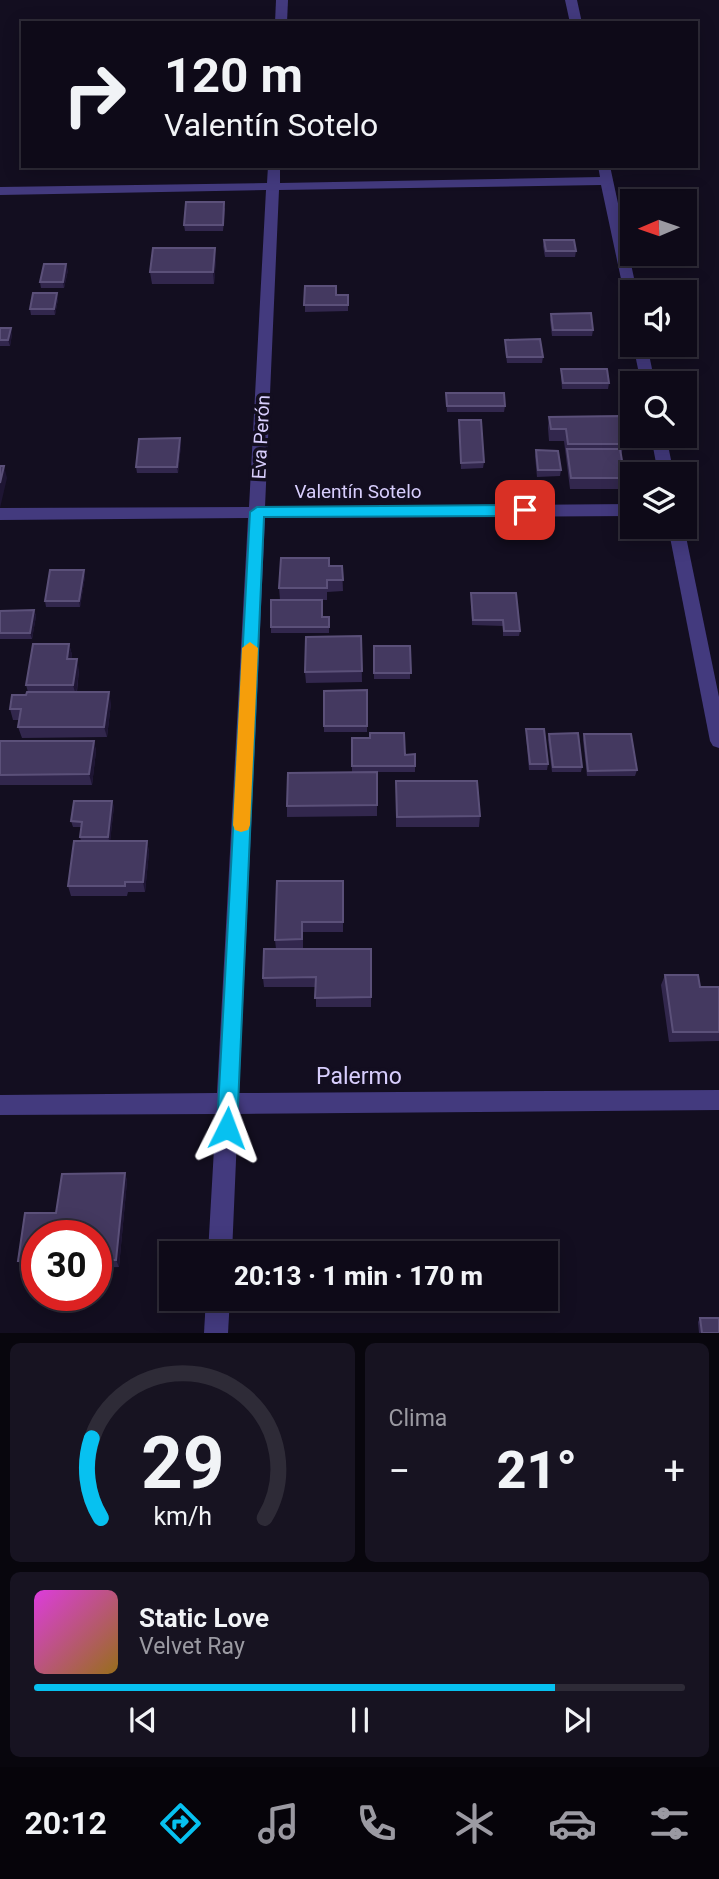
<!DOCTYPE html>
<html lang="es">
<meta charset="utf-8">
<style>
:root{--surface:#0e0a18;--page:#171321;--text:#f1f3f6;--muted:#9b9aa2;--line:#2e2b37;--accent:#07c1f0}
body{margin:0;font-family:Roboto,sans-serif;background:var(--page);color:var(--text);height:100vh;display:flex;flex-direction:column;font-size:26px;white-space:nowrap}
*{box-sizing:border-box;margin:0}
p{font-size:23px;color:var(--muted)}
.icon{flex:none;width:38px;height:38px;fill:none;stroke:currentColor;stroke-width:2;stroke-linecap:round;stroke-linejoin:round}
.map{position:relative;height:1333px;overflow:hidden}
.details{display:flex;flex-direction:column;gap:10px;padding:10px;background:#08060d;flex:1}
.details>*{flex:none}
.banner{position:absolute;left:21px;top:21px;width:677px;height:147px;border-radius:0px;box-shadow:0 4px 18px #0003,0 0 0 2px var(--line);background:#0e0a18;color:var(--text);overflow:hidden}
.needle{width:46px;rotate:268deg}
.tools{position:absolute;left:620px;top:189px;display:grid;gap:14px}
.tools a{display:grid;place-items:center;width:77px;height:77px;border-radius:0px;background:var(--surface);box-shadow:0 4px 18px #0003,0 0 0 2px var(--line);font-size:35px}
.speed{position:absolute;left:21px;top:1220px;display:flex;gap:14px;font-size:35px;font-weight:700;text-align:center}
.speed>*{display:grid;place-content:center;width:91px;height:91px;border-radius:50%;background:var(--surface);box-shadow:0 4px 18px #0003,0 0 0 2px var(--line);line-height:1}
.speed .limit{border:10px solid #d22;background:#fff;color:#111}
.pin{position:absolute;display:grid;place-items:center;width:60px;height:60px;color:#fff;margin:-30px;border-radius:14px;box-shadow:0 4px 10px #0006}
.me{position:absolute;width:77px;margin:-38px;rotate:3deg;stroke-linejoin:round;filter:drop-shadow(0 0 5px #0008)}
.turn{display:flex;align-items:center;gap:24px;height:147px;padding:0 28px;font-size:32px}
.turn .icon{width:91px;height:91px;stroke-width:2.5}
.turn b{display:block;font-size:49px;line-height:60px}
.big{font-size:52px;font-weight:800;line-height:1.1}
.details .widget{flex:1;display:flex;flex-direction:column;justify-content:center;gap:10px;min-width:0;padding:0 24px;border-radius:10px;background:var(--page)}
.details .dial{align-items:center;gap:0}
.dial svg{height:182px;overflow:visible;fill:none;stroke:var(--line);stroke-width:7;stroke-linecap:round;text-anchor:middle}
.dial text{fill:var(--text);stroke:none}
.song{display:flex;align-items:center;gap:21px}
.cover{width:84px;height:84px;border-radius:10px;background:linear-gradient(135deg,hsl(300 70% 55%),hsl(40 70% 35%))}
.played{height:7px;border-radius:4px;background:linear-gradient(90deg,var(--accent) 80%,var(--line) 80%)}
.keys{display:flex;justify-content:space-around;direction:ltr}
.heat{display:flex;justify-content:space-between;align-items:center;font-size:38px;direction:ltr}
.details .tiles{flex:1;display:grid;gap:10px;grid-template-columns:1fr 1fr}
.widget:last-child{grid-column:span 2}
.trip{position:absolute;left:159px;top:1241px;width:399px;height:70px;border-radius:0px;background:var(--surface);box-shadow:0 4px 18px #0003,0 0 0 2px var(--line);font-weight:800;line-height:70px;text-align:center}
.tabs{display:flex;height:112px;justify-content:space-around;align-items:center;background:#06040a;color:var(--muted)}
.tabs .icon{width:49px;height:49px}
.tabs .active{color:var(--accent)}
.tabs b{font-size:32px;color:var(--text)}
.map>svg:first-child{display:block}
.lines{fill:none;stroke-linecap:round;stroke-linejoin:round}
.minor{fill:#433a7e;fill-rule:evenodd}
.wall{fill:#32274d}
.shaded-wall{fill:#1e1533}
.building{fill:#443960;stroke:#5b5079;stroke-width:2}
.route{fill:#07c1f0;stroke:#057d9c;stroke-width:2}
.slow{fill:#f59e0b}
.labels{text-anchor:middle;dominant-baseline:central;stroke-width:7;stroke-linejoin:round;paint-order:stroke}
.street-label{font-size:19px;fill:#d8cefd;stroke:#130e20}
.near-street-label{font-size:23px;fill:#d8cefd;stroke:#130e20}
</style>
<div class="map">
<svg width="719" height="1333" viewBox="0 0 719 1333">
<rect width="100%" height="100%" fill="#130e20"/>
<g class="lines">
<g class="minor">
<polygon points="276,0 288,0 287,23 275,23"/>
<polygon points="565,0 577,0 582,23 570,23"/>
<polygon points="268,166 280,166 280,183 600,177 598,166 610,166 637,292 632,292 632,308 627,307 601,185 279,190 265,507 632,504 632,516 265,518 239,1093 719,1090 719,1110 238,1114 232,1253 208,1253 216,1114 0,1115 0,1095 217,1093 248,518 0,520 0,508 249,507 266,190 0,195 0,187 267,183"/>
<polygon points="633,345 647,345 655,383 641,383"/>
<polygon points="651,436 666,436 674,474 658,474"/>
<polygon points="668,527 684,527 719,697 719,748 713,746 710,741"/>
<polygon points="206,1298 230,1298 228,1333 204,1333"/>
</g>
</g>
<g class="wall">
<polygon points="225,208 223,231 185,231 184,225"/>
<polygon points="544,240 576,251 575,257 545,257 543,246"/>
<polygon points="216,259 214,284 152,284 150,272"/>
<polygon points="68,270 64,288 41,288 40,282"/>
<polygon points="305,286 336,295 348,295 348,311 305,312"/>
<polygon points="58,299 55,315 31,315 30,309"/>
<polygon points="551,314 593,330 592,336 552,336 550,320"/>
<polygon points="0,328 12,334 10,346 0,346"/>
<polygon points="505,340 543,357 542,363 507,363 505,346"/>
<polygon points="561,369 609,383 608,389 562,389 561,375"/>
<polygon points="446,393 505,406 504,412 447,412"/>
<polygon points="549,417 624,444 621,455 625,478 623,489 570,489 564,441 549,441 548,428"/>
<polygon points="459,420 484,462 483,468 461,469"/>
<polygon points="181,445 178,473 137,473 136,467"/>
<polygon points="536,450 561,470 560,476 537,477 535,456"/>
<polygon points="329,566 342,566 343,591 327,592 327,600 280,600 279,588"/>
<polygon points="85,576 80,607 46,607 45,601"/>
<polygon points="471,593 520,631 519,636 503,636 503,626 472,625"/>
<polygon points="34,610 36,616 32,639 0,639 0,611"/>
<polygon points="322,617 329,617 329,633 271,633 271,627"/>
<polygon points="361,636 362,682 306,683 305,672"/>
<polygon points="69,644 72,655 71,659 79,670 77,692 111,703 107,737 22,738 18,727 20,720 13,720 10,709 26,695 28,692 26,685"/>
<rect x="374" y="646" width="36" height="33"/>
<polygon points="367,690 367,732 324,732 324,691"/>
<polygon points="526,729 548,764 547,770 529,770 526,735"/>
<polygon points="549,734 582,767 581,772 552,772 548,740"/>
<polygon points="584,734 637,770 635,776 587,776 583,740"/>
<polygon points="352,738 405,755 415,766 415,772 352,772"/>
<polygon points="0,741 94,741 96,751 92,785 0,785"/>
<polygon points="377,772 377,816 287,817 287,806"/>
<polygon points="396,781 480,816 479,827 396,827"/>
<polygon points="114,806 110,841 147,841 149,852 145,892 128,892 127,896 71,896 68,886 81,841 80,837 81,827 73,827 71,821"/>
<polygon points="343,881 343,932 303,932 303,949 371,949 371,1007 316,1007 316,987 264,987 263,978 276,949 275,940"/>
<polygon points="665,975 700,987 719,987 719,1041 669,1042 661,985"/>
<polygon points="125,1173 127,1181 119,1267 96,1268 96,1236 37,1236 37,1268 22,1268 18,1261 25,1213 56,1213 62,1174"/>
<polygon points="700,1318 719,1333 699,1333 698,1322"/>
</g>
<g class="shaded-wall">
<polygon points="215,248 216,259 214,284 213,272"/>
<polygon points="66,264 68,270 64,288 63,282"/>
<polygon points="57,293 58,299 55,315 54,309"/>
<polygon points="11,328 12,334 10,346 8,340"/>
<polygon points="180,438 181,445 178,473 177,467"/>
<polygon points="4,466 7,478 0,508 0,483"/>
<polygon points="84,570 85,576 80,607 79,601"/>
<polygon points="34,610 36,616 32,639 30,633"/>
<polygon points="69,644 72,655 69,670 67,659"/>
<polygon points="77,659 79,670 76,696 73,685"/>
<polygon points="109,692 111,703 107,737 104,727"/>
<polygon points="94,741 96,751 92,785 89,774"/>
<polygon points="112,801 114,806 110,843 108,837"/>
<polygon points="147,841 149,852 145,892 143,882"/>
<polygon points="125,1173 127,1181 119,1267 116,1260"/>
</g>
<g class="building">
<polygon points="186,202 224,202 223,225 184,225"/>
<polygon points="544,240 574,240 576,251 546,251"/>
<polygon points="153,248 215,248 213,272 150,272"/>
<polygon points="44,264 66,264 63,282 40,282"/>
<polygon points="305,286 336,286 336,295 348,295 348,305 304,305"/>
<polygon points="33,293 57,293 54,309 30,309"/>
<polygon points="591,313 593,330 553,330 551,314"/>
<polygon points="0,328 11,328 8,340 0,340"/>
<polygon points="540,339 543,357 507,357 505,340"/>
<polygon points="561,369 607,369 609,383 563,383"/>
<polygon points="446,393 504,393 505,406 447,406"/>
<polygon points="619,416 624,444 568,444 566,429 551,429 549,417"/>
<polygon points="459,420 481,420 484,462 461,463"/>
<polygon points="180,438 177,467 136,467 139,439"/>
<polygon points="567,449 620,449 625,478 571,478"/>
<polygon points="536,450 558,451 561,470 538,470"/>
<polygon points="0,466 4,466 0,483"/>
<polygon points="281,558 329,558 329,566 342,566 343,580 327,580 327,588 279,588"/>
<polygon points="50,570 84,570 79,601 45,601"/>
<polygon points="471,593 516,593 520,631 504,631 503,620 473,620"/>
<polygon points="271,600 322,600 322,617 329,617 329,627 271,627"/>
<polygon points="34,610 30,633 0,633 0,611"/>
<polygon points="361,636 362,671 305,672 306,637"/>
<polygon points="33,644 69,644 67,659 77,659 73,685 26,685"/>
<polygon points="374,646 410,646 411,673 374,673"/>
<polygon points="367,690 367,726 324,726 324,691"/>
<polygon points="27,692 109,692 104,727 18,727 21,709 10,709 12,695 26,695"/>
<polygon points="526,729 544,729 548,764 530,764"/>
<polygon points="370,733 404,733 405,755 415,754 415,766 352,766 352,738 370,738"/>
<polygon points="578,733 582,767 553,767 549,734"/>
<polygon points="584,734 631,734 637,770 588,771"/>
<polygon points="0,741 94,741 89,774 0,775"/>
<polygon points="377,772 377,805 287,806 288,773"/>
<polygon points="396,781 477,781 480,816 397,817"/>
<polygon points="74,801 112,801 108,837 80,837 82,822 71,821"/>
<polygon points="74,841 147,841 143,882 125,882 125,886 68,886"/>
<polygon points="277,881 343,881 343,922 302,922 302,939 275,940"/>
<polygon points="264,949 371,949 371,997 315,998 316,977 263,978"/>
<polygon points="665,975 698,975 700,987 719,987 719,1032 673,1032"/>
<polygon points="125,1173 116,1260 96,1260 96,1236 37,1236 37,1261 18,1261 25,1213 56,1213 62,1174"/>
<polygon points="700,1318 719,1318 719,1333 702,1333"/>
</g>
<polygon class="route" points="525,505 532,510 525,516 264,517 237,1128 234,1135 227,1138 220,1135 217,1128 250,512 257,507"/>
<polygon class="slow" points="250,642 258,648 250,825 248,830 241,832 235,830 233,825 242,648"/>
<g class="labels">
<g class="street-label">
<text transform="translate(261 437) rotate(-87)">Eva Perón</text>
<text x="358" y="491">Valentín Sotelo</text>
</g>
<g class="near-street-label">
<text x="359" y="1076">Palermo</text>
</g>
</g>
</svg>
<div class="tools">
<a><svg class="needle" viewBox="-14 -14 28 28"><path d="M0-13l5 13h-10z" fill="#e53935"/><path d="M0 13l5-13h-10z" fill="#9b9aa2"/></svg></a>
<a><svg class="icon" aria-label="sound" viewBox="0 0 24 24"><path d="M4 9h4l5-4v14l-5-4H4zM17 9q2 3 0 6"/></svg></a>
<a><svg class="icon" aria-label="search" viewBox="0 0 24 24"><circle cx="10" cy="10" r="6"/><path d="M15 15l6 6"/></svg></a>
<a><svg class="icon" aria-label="layers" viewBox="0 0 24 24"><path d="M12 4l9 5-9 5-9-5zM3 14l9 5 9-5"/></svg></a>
</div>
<div class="speed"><div class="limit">30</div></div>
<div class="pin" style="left:525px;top:510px;background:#d93025"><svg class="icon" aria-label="arrive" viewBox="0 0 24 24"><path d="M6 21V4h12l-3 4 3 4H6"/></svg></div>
<svg class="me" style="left:227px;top:1128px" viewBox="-20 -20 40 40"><path d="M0-17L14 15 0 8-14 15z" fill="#07c1f0" stroke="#fff" stroke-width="4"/></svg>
<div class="trip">20:13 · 1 min · 170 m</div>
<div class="banner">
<div class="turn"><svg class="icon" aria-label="right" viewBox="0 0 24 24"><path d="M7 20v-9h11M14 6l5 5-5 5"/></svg><div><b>120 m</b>Valentín Sotelo</div></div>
</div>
</div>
<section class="details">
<div class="tiles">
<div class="widget dial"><svg viewBox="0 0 100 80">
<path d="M14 69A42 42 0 1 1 86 69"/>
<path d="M14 69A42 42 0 0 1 10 34" stroke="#07c1f0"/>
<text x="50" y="56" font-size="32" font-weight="700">29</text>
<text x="50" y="72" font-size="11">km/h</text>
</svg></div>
<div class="widget"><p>Clima</p>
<div class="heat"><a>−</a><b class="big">21°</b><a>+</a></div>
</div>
<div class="widget">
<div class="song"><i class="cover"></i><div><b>Static Love</b><p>Velvet Ray</p></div></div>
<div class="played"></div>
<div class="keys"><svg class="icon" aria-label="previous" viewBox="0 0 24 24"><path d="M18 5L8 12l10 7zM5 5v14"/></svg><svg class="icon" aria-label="pause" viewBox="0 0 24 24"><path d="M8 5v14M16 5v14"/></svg><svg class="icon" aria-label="next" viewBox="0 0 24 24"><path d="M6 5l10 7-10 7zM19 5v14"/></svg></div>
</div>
</div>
</section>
<nav class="tabs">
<b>20:12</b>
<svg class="icon active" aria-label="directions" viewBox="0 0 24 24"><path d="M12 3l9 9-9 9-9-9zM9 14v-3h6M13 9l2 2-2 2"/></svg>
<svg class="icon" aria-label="music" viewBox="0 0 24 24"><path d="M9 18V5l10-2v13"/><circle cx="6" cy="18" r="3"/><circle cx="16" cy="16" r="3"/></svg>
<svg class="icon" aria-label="phone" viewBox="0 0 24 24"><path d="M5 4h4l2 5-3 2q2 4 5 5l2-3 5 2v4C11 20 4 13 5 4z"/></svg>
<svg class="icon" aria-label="climate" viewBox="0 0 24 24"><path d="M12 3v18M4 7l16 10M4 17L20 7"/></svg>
<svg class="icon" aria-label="car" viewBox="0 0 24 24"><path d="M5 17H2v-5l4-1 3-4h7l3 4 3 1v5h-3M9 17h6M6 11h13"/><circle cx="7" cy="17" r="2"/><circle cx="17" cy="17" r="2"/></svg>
<svg class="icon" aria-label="filters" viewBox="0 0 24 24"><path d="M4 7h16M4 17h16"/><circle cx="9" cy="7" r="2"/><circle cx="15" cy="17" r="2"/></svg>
</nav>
